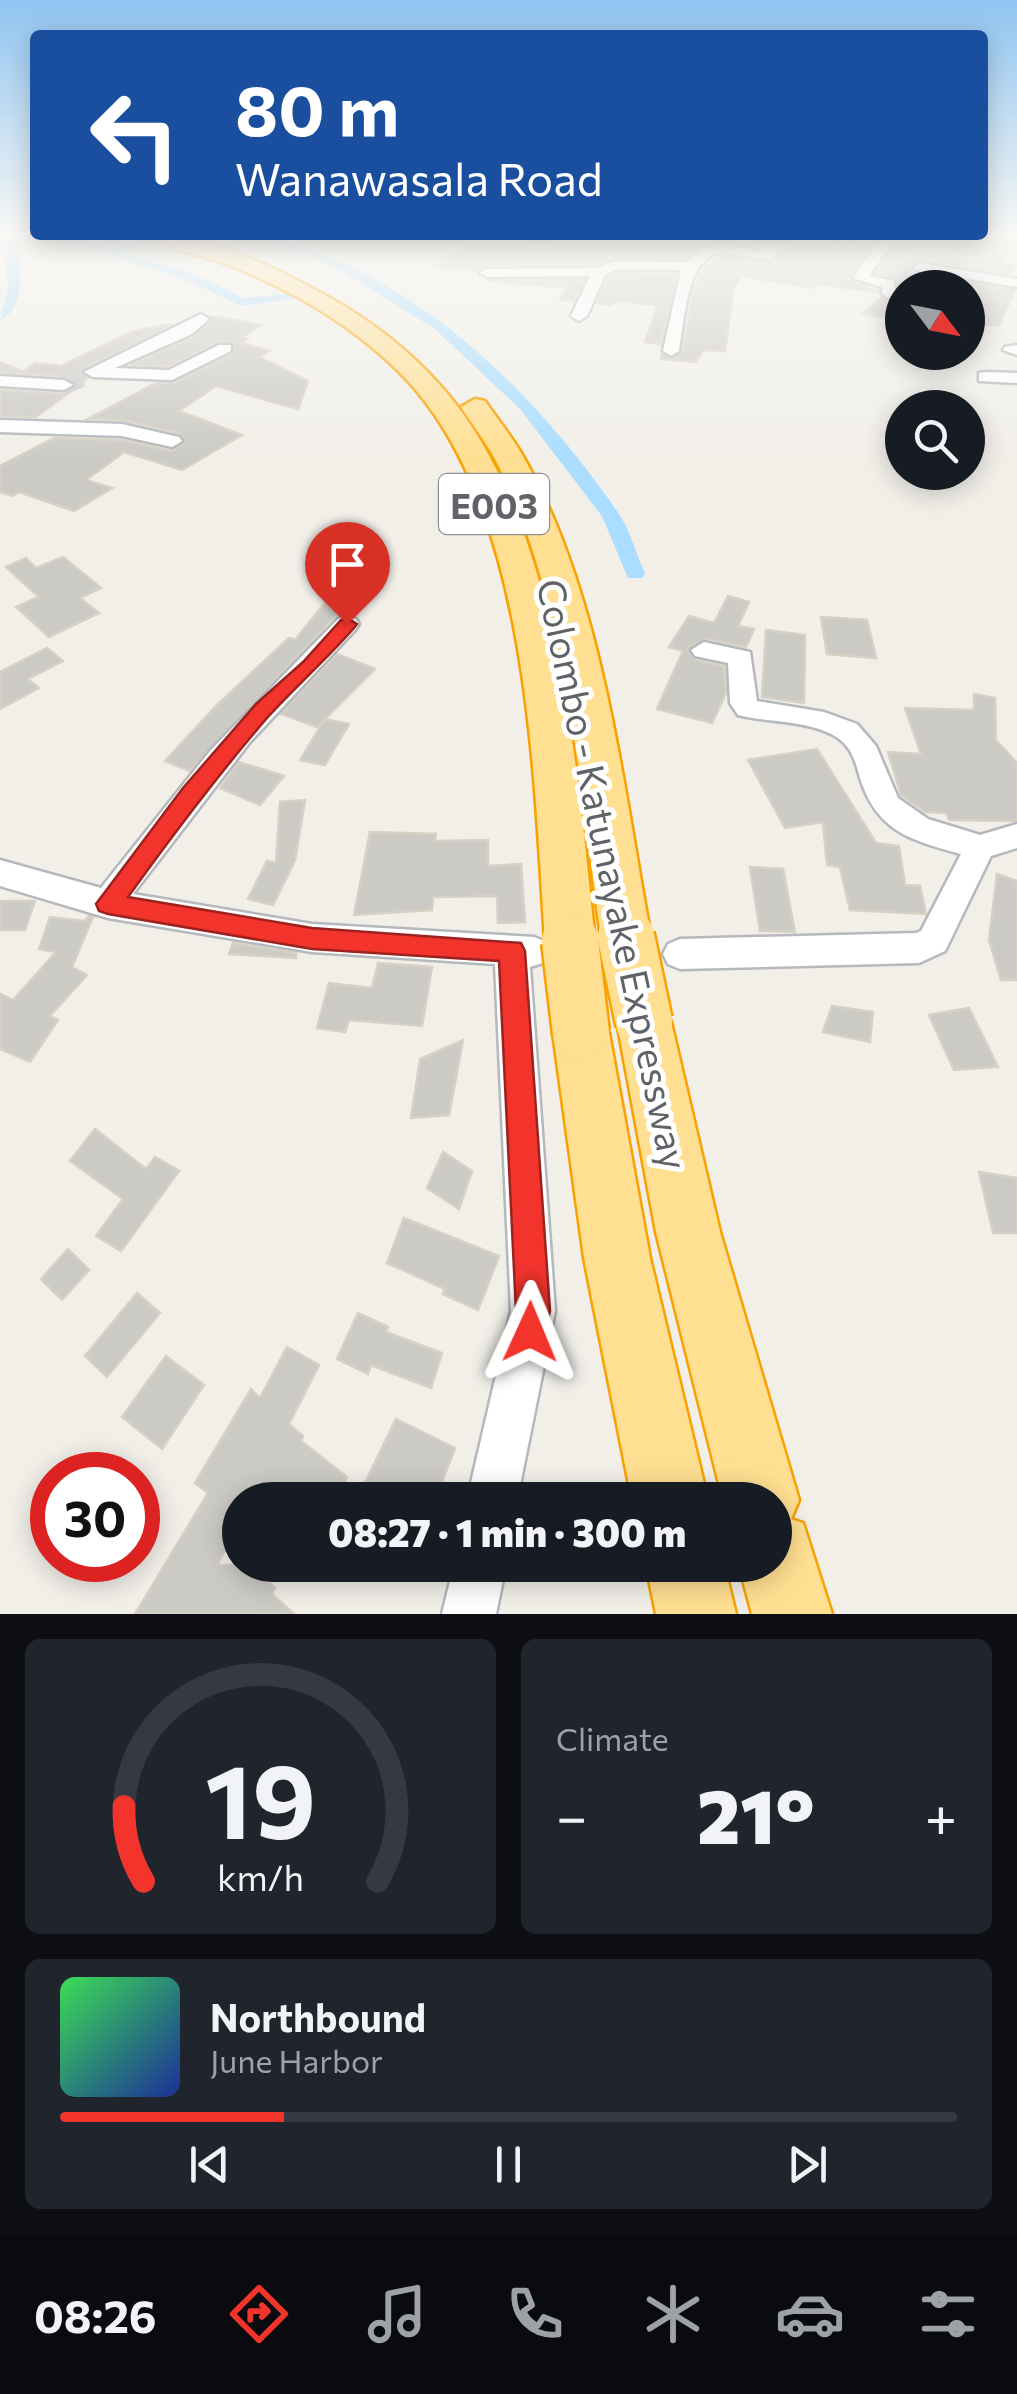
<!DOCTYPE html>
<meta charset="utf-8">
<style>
:root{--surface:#171b24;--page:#20242c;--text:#f1f3f6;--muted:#9ea1a6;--line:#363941;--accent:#f2342d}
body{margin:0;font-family:Commissioner,sans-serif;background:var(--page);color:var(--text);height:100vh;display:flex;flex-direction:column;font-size:38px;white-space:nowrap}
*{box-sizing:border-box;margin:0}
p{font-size:32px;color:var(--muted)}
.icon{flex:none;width:55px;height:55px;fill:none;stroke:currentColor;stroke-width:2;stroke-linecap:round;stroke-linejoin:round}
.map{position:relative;height:1614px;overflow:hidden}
.details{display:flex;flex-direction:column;gap:25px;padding:25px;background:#0d0f14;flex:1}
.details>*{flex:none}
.top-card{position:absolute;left:30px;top:30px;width:958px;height:210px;border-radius:10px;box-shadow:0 5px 25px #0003;background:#1a4fa0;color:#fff;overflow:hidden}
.needle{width:65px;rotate:122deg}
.controls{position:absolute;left:885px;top:270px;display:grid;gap:20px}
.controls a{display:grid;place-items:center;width:100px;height:100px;border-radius:50%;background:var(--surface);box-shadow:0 5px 25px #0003;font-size:50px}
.speed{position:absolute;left:30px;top:1452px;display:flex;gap:20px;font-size:50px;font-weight:700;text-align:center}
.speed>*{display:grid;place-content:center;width:130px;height:130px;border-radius:50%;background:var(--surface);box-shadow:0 5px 25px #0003;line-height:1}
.speed .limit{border:15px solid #d22;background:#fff;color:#111}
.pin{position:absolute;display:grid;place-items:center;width:85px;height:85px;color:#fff;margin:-102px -42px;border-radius:50% 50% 50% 0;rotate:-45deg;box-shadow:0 0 10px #0007}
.pin .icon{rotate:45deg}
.me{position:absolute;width:110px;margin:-55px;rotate:1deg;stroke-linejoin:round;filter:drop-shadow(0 0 8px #0008)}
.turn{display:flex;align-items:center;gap:35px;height:210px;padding:0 40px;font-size:45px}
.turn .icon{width:130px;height:130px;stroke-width:2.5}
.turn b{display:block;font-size:70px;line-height:85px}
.big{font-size:75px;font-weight:800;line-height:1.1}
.details .card{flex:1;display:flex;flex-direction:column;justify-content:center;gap:15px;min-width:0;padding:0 35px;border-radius:15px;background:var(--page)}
.details .dial{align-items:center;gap:0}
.dial svg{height:260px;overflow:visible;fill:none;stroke:var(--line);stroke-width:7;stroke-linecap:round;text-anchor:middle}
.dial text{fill:var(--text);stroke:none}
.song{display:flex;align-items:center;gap:30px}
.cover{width:120px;height:120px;border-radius:15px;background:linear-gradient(135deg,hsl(130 70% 55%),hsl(230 70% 35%))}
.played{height:10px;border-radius:5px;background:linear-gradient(90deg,var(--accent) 25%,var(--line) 25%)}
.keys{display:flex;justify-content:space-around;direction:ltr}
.heat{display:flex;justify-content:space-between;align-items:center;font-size:55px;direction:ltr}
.details .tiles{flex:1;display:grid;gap:25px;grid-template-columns:1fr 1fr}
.card:last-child{grid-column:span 2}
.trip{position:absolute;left:222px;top:1482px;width:570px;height:100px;border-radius:50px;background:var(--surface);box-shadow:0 5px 25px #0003;font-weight:800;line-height:100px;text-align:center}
.dock{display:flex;height:160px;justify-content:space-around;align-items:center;background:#090b0e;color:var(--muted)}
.dock .icon{width:70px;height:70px}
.dock .on{color:var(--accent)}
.dock b{font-size:45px;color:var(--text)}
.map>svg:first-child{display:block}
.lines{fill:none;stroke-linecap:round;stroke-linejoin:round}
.canal{fill:#adf;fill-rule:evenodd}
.building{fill:#cccac4;stroke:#d7d0c5;stroke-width:2.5}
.minor-tunnel{stroke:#ccccc8;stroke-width:19;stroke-dasharray:19 9;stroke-linecap:butt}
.minor-casing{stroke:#b5b8bc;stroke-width:5}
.highway-casing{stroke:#f9a100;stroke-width:5}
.minor{fill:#fff;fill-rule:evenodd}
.highway{fill:#ffdf91;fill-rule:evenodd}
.highway-bridge-casing{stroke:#f9a100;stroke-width:61;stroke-linecap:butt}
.highway-bridge{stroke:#ffdf91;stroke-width:56}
.route{fill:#f2342d;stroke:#9d221d;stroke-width:2.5}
.labels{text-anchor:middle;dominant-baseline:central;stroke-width:10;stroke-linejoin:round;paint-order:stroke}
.shield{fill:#fff;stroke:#8f9295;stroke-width:2.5}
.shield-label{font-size:35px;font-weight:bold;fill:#5f6368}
.street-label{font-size:38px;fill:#5f6368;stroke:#fff}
</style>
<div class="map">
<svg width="1017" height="1614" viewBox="0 0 1017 1614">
<rect width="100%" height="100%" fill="#f1efe8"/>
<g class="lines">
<g class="canal">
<path d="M10,234H20C16,263 31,304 0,321L8,290L5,260Z"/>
<polygon points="48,235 64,235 111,249 149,237 153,242 123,253 191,273 244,298 296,293 302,297 242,306 183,279"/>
<path d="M255,235C276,235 293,244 313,251C439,297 542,403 617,511C630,529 636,554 645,574L642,578H628L602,516L520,409L435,329L331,265Z"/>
</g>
</g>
<g class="building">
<polygon points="497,235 520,235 538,244 593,246 584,235 667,235 715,242 699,246 685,258 615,257 596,264 487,265 477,271 435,267 445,262 436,260"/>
<polygon points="786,235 837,235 834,241 845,248 859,235 879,235 849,279 878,292 816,284 813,288 741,276 733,290 725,351 703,350 696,362 661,359 662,355 673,359 683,352 693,293 704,267 721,257 770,263 787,248"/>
<polygon points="902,235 933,235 1011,246 1002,263 1016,265 1009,274 922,259 910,266 915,274 1015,290 999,325 975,325 971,291 941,285 931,288 902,282 902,313 895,320 863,313 881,298 891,301 899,296 897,278 875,273"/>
<polygon points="618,273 676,274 661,344 645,342 658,305 615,301 611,305 597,303 608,278"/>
<polygon points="584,280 574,301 560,299 568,288 488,281"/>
<polygon points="211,316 261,325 241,338 247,339 241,343 270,351 259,357 308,381 298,409 216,386 179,411 242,435 182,470 124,452 86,480 112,488 74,511 19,492 12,496 0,492 0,466 54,438 122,440 171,451 184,444 180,433 123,420 88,419 156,383 174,383 233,354 234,342 219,341 168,366 131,365 194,337 211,322"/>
<polygon points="173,324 82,369 80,373 88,378 75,388 75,382 64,376 0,372 0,362 23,372 35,363 61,366 134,331"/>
<polygon points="74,389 36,417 0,416 0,390 64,394"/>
<polygon points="63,557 101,588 80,598 99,613 49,637 16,607 39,597 6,567 26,558 36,568"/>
<polygon points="341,583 363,588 343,614 335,616 190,771 165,761 217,705 289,638 295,640"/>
<polygon points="728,596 749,602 738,626 754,629 746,647 705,638 687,649 694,660 724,666 726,693 712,723 657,709 683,651 669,647 689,616 714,623"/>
<polygon points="821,617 867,620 876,658 827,654"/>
<polygon points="766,630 805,635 804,703 762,697"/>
<polygon points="47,648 63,661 28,679 39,688 0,709 0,672"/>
<polygon points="337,654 375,669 317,727 281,714"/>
<polygon points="974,694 995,698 996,740 1017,763 1017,821 949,820 946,813 925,812 901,795 888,752 921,754 905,708 974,710"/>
<polygon points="325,719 349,724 325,765 300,760"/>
<polygon points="817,749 876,843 899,846 905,885 920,886 926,914 850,910 840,867 827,865 823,822 785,828 748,760"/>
<polygon points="239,762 284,776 260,805 220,788"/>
<polygon points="305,800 295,860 273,905 248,899 267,861 276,863 280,802"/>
<polygon points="370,832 436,834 435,841 488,840 488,866 521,864 525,922 498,923 497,896 433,897 432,910 354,915"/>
<polygon points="750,867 783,869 795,932 760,931"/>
<polygon points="997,874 1017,881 1017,980 1001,980 989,940"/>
<polygon points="0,901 35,901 25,930 0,930"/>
<polygon points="89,916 93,917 72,967 87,975 50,1016 58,1020 30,1062 0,1049 0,994 13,1000 56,952 39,949 50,917 84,921"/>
<polygon points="233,943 296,953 296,958 229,954"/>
<polygon points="378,963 432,967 422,1026 349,1020 345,1032 317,1028 329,983 372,988"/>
<polygon points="832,1006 873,1012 870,1042 823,1032"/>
<polygon points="969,1008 998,1067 954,1070 929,1015"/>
<polygon points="463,1040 449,1115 411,1118 420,1059"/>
<polygon points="95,1129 146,1169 155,1157 179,1171 121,1251 96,1236 123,1199 70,1161"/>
<polygon points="443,1152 472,1171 459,1209 427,1188"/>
<polygon points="979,1172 1017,1178 1017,1233 993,1233"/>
<polygon points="404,1218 499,1256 478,1310 443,1294 445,1289 387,1263"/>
<polygon points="68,1249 89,1270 62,1300 41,1279"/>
<polygon points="137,1293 160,1313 107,1377 85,1356"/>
<polygon points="358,1313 388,1327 386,1332 442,1353 431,1388 371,1365 368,1374 337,1359"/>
<polygon points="287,1347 319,1365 289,1424 303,1436 301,1441 347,1477 335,1500 240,1500 240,1524 217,1565 251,1565 275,1588 272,1594 294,1614 135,1614 208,1493 195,1483 251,1389 260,1398"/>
<polygon points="166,1356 204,1385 162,1449 122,1417"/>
<polygon points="396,1419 455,1448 435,1500 391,1500 363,1487"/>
</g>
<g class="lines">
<polyline class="minor-tunnel" points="64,385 87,375"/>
<g class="minor-casing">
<g id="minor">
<path d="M523,235H566C556,242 533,242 523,235Z"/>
<path d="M768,235H782L784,245L770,259C754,260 737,253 721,253C687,254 684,324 679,351L671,356L663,351L681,270L617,269L605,275L587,316L579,321L571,316L590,276L487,277L480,273L487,269L597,268L615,261L686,262L701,249L722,245L762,251L770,244Z"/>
<polygon points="841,235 855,235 845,244 838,240"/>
<polygon points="884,235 898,235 869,276 894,281 896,294 889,298 882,294 882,287 853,278"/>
<polygon points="969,235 1017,235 1017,243"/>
<polygon points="921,263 1017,279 1017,287 916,270 914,267"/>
<polygon points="201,314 209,319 192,334 115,368 169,370 219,345 231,345 231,351 172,380 93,377 84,372"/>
<polygon points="1017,345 1017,355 1003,350 1005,347"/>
<polygon points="985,372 1017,373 1017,383 979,381 979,373"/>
<polygon points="0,376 64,380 73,385 64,390 0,386"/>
<polygon points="0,420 122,424 179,437 182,441 172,447 122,436 0,432"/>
<polygon points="347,616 356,619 359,624 356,629 250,742 133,894 312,924 534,937 546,942 551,952 546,962 530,967 555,1311 517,1500 467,1500 511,1311 495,964 312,952 108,918 0,886 0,860 101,888 210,751 338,619"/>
<path d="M704,642L750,652L757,701L824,712L857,724L876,746L898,798L928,819L980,835L1017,824V848L991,856L945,951L919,963L680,969L668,964L663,954L668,944L680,939L916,933L921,931L961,854C911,840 877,832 860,778C856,763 852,748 838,738C811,720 769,723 738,715L730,703L728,663L695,656L691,650Z"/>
<polygon points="454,1565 506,1565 496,1614 442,1614"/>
</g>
</g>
<g class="highway-casing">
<g id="highway">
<path d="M152,235C205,235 256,259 302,283C357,310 406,345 446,392C561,528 577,770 595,941L588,956L570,963L552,956L545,941C534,776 529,541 427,404C404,373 375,348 344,326C309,301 269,281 229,265C207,256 169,251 152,235Z"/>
<path d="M475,399L485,401C498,420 513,438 524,458C603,597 622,782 651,937L644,952L626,959L608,952L601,937C578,782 568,600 495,459C485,441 472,424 461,407Z"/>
<polygon points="644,997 663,1004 671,1022 720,1232 799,1500 791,1519 803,1523 832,1614 752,1614 739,1565 775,1565 775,1500 723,1500 656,1232 617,1022 625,1004"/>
<polygon points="581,1008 600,1015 609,1033 650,1258 708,1500 632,1500 584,1258 553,1033 562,1015"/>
<polygon points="646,1565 724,1565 736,1614 656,1614"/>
</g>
</g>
<use href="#minor" class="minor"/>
<use href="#highway" class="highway"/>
<g class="highway-bridge-casing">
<g id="highway-bridge">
<polyline points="626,937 644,1022"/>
<polyline points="570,941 581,1033"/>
</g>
</g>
<use href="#highway-bridge" class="highway-bridge"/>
</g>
<linearGradient id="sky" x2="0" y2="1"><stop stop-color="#8fc4f1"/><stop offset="0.51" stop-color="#f9f8f5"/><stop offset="1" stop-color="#f9f8f5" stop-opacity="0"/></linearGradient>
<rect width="1017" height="460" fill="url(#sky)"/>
<path class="route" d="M347,618L357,624L354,628C326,660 295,687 267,718C217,776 172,836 128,897L312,928L521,943L525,951L550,1311L542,1344L530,1349L518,1344L513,1332L516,1311L499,961L312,949L108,914L99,911L96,904L183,788L256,704L303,662L341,620Z"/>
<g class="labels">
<rect class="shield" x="439" y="474" width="110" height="60" rx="8"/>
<g class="shield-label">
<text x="494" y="504">E003</text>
</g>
<g class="street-label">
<text transform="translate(614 874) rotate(78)">Colombo - Katunayake Expressway</text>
</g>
</g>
</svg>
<div class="controls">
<a><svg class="needle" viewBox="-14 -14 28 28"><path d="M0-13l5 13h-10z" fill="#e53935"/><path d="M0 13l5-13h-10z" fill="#9ea1a6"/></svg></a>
<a><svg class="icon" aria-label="search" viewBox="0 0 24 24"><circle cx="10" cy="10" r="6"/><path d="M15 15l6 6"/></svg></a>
</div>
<div class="speed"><div class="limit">30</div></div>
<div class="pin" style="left:347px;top:624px;background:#d93025"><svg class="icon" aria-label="arrive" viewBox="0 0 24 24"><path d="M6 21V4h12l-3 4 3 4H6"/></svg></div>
<svg class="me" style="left:530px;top:1332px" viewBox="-20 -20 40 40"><path d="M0-17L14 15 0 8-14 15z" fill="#f2342d" stroke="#fff" stroke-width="4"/></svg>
<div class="trip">08:27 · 1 min · 300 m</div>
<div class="top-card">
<div class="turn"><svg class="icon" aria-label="left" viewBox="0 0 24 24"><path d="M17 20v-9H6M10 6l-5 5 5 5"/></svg><div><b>80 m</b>Wanawasala Road</div></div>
</div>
</div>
<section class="details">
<div class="tiles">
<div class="card dial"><svg viewBox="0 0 100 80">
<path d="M14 69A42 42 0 1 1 86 69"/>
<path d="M14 69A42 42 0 0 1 8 46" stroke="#f2342d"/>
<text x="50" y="56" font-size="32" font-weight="700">19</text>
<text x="50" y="72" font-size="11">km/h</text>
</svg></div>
<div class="card"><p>Climate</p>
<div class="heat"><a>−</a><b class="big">21°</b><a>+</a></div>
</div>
<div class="card">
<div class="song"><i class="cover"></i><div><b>Northbound</b><p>June Harbor</p></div></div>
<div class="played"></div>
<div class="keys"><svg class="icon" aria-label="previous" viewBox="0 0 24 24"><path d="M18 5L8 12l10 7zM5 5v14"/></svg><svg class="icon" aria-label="pause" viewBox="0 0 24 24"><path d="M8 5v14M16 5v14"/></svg><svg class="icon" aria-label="next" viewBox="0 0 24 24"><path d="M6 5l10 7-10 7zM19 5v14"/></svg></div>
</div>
</div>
</section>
<nav class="dock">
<b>08:26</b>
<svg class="icon on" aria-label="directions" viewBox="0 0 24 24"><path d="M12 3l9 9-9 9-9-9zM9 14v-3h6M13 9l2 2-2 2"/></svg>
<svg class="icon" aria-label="music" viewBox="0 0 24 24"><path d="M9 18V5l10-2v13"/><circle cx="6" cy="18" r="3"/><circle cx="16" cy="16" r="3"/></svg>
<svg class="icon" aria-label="phone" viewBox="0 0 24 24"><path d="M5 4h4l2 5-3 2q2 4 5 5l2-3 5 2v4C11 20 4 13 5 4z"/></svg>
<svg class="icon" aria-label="climate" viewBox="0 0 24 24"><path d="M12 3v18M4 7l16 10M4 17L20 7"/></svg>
<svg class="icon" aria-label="car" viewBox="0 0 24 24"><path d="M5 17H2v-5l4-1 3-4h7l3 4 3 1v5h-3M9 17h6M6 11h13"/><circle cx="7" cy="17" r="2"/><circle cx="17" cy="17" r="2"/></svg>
<svg class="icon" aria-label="filters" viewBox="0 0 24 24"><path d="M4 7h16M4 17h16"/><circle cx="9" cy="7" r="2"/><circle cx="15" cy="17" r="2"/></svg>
</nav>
